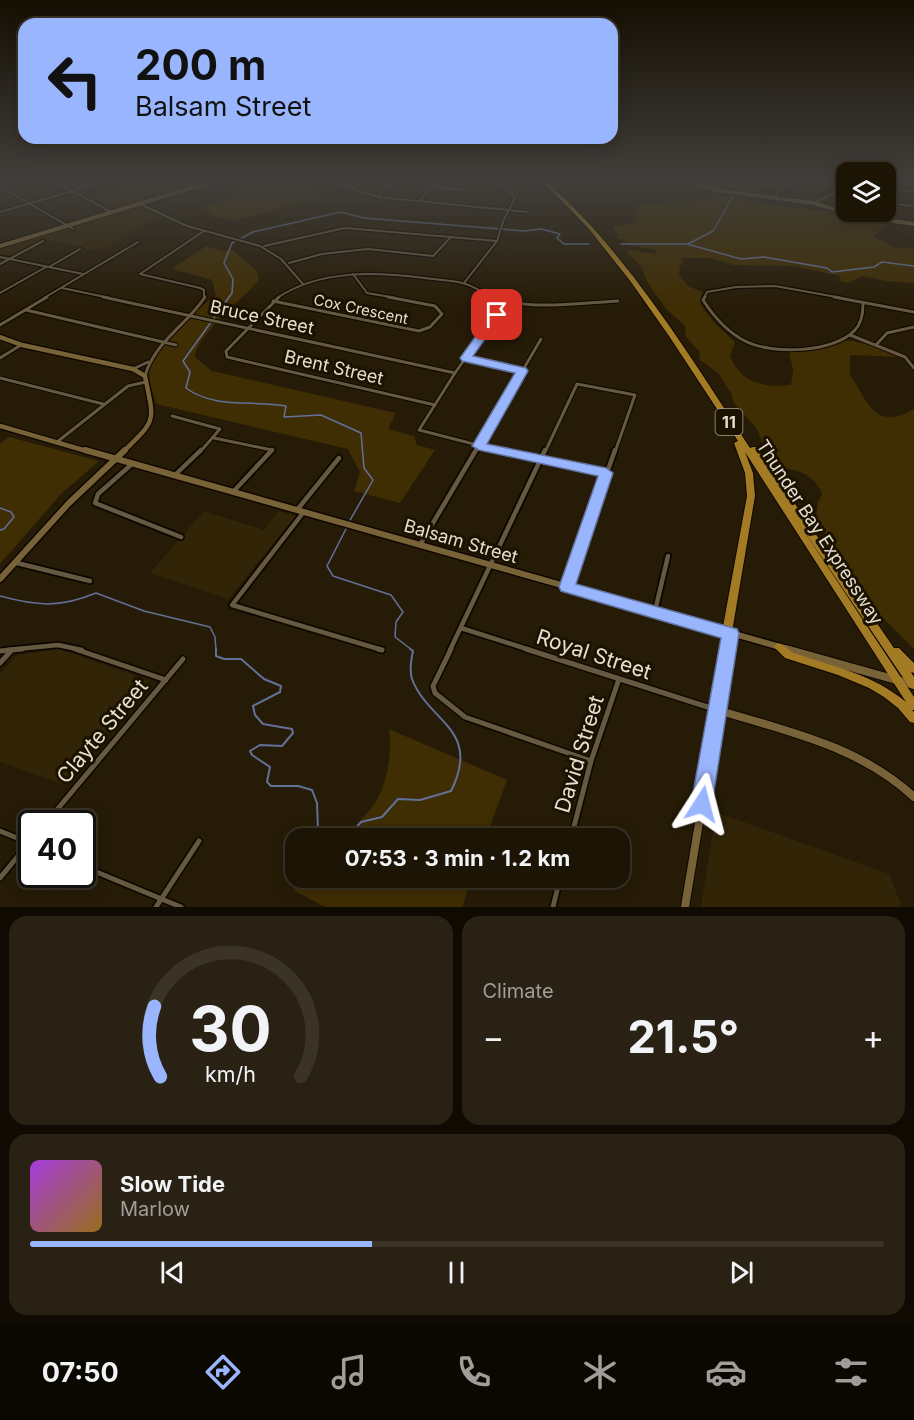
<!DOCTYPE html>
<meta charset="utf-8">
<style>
:root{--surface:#1c1404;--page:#292113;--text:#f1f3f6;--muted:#a09e9a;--line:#3a3326;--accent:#99b5fd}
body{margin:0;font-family:Inter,sans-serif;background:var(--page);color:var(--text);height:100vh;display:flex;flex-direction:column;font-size:22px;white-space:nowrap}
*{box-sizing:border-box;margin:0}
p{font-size:20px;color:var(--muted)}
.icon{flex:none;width:33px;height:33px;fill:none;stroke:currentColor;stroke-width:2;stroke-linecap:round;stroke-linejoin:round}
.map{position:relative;height:907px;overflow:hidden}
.sheet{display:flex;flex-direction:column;gap:9px;padding:9px;background:#0f0b02;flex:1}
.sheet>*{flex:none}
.banner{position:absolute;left:18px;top:18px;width:600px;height:126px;border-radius:18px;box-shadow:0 3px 15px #0003,0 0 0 2px var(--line);background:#99b5fd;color:#111;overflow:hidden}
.tools{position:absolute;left:836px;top:162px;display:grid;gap:12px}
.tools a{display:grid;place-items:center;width:60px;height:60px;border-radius:12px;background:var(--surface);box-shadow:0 3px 15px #0003,0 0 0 2px var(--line);font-size:30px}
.speed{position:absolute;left:18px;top:810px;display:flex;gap:12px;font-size:30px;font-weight:700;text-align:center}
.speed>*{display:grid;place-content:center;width:78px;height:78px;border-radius:50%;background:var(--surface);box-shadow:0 3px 15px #0003,0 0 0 2px var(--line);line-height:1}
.speed .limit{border:3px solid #111;border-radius:9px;background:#fff;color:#111}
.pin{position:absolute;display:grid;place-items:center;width:51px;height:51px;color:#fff;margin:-26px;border-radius:12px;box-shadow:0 3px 9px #0006}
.me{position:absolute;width:66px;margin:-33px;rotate:9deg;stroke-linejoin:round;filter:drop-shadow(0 0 4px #0008)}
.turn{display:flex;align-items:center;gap:21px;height:126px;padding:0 18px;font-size:27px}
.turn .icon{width:78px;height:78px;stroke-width:2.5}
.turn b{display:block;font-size:42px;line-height:51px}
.big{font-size:45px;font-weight:700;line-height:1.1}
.sheet .tile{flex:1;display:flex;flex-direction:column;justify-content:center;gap:9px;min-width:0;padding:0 21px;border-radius:18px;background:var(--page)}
.sheet .dial{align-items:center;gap:0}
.dial svg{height:156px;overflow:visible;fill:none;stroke:var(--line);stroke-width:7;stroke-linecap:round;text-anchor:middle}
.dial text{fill:var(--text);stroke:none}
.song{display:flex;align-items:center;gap:18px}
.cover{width:72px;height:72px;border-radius:9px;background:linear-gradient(135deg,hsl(280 70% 55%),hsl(40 70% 35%))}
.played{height:6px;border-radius:3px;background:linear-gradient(90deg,var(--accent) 40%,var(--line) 40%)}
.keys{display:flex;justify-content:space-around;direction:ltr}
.heat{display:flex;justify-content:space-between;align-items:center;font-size:33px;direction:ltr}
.sheet .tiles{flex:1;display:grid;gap:9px;grid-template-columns:1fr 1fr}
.tile:last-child{grid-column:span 2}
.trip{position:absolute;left:285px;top:828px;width:345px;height:60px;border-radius:18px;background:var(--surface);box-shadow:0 3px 15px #0003,0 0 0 2px var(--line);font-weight:700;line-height:60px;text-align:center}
.tab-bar{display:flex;height:96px;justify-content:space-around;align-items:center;background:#0b0802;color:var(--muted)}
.tab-bar .icon{width:42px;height:42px}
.tab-bar .on{color:var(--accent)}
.tab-bar b{font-size:27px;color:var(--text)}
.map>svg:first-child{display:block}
.built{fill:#322406}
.green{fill:#3f2d03}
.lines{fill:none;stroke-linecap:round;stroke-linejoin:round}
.stream-far1{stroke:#637099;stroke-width:1.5}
.stream{stroke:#637099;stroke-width:2}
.street-far3-casing{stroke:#0f0600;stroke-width:4.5}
.street-far2-casing{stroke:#0f0600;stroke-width:5}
.street-far1-casing{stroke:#0f0600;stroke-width:8}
.street-casing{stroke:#0f0600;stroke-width:8}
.secondary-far3-casing{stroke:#0f0600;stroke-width:6}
.secondary-far2-casing{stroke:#0f0600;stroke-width:7}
.secondary-far1-casing{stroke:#0f0600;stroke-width:9}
.secondary-casing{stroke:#0f0600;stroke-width:10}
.highway-casing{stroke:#0f0600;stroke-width:2}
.street-far3{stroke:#655941;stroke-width:2}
.street-far2{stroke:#655941;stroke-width:3}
.street-far1{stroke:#655941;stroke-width:4.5}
.street{stroke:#655941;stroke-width:5}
.secondary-far3{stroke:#786338;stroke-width:4}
.secondary-far2{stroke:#786338;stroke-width:4.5}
.secondary-far1{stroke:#786338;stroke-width:6}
.secondary{stroke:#786338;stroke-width:8}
.highway{fill:#a37b24;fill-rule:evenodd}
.route{fill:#99b5fd;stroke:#6376a4;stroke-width:1.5}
.labels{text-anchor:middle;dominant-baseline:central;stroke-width:6;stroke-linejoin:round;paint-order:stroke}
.far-street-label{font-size:15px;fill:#e6dfd2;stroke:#1c1200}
.shield{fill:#1c1200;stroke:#a9a293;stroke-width:1.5}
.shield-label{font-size:16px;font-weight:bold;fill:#e6dfd2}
.street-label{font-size:18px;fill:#e6dfd2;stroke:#1c1200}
.near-street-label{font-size:21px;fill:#e6dfd2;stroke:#1c1200}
</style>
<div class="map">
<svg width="914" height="907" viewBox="0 0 914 907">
<rect width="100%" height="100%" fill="#261b06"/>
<g class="built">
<polygon points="144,180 211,180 113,209 89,196"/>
<polygon points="141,206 166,218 147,224 98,251 43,239 11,256 0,253 0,248"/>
<polygon points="204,511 264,530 279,511 296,516 228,599 150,573"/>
<polygon points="60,649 149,681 62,784 0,762 0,674 17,655"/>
<polygon points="716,812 889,874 902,907 701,907"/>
</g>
<g class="green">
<polygon points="268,180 286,180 325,196 236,220 218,218 200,208 237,196 249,198 237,192"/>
<polygon points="690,180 774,180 765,184 774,187 762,187 760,192 755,193 708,186"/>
<path d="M728,194L738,196V199L744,201L819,211H829L846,216L895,223L886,225L873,236L894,247L914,249V283L886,281L862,276L849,283L837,280L841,279L840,276L794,266L734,265L710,258H682L683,264L680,265L679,274L688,286L702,292L700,303C710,319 721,330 735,342L730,356C741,383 763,388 791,385L793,369L789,352C809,353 826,346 844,341C857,338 886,352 898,357L850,355V376C864,392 871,426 901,415C906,414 909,411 914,409V649L882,617L829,544L816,518L818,502L822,494C814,475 802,471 783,468L780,461L763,444L757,429L734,403L731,393L718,373L700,360L699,351L686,337L685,326L666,309L648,283L641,266L627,253L628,250L656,254V250L634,246L615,237L618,235L613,226L632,224L638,217L634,213L639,205C664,201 685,204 710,197C717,195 722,197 728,194Z"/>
<path d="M206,246L223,251L231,249L257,271L259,280C244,298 196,335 195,357L212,371L396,413L388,429L414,436L417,445L435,450L400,503L354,491L360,472L348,449L156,404C154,394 148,381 149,372C154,339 192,314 216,295L212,280L172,269Z"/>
<polygon points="9,437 99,461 61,494 0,564 0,444"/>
<path d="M389,729L507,780L486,838H342C352,828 364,818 372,807C388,786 392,754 389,729Z"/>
<polygon points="306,878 472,878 462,907 325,907 293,890"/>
</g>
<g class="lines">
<g class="stream-far1">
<polyline points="737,189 745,180"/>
<polyline points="621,244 687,244 741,259 764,257 827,268 832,272 874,267 882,262 914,266"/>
<polyline points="688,244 713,231 733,196"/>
<polyline points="0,508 11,512 14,517 4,529 0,530"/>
<path d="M349,522L373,480L364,468L361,433L321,415L284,417L286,406C253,400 214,409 186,388L190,372L183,361L232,293L233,279L224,263L232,243L253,232L341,212L364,218L524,231L541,229L560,234L557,238L564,244H589"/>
<polyline points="347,527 327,566 333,576 391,595 403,612 396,622 395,637 412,650"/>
<path d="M0,596C37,606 60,608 96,593L144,611L210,627L215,637L216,650"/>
</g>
<g class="stream">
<polyline points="216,649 216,656 224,659 241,659 264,679 281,686 280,692 253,706 255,715 263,724 292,729 293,733 282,746 260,745 250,751 252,755 270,767 267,782 271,786 298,786 312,790 317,803 318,830 328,838"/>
<path d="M348,838L361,822L382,817L398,799L420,800L451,791C482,729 428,722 412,679C409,670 411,660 413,651L410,649"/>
</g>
<g class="street-far3-casing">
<g id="street-far3">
<polyline points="52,180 111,212"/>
<polyline points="325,180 378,197 527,212"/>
<polyline points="642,180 662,180"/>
<polyline points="0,186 73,229"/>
<polyline points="431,187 465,190"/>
<polyline points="885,188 914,192"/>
<polyline points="834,193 846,196"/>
<polyline points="378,197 393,180"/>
<polyline points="775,198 778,189 797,180"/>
<polyline points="420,201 435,180"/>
<polyline points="813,203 846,187"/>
<polyline points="885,203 914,206"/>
<polyline points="140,204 187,226 260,246 281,259 303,284"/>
<polyline points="0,212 111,180"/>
<polyline points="204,231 140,274 200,288 204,290 204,298"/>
<polyline points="264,246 345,228 497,241"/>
<polyline points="0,257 83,274"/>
<polyline points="289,263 322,254 368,249 433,256 451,237"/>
<polyline points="0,264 43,241"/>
<polyline points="49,267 80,249"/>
<polyline points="353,274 367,293 396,298"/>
<polyline points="464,283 497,241 504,219 515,198 496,180"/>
<polyline points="62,288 110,298"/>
<polyline points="0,293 46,267"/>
<polyline points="44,298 138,242"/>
<path d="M277,298C321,269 375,272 425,278C437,280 450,280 462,283C473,285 484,294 495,298"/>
<polyline points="704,298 707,292 736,287 775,286 842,298"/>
</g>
</g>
<g class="street-far2-casing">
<g id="street-far2">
<polyline points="103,297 455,373"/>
<polyline points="279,297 226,351 227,357 435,405"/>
<path d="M491,297C530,311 577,303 618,301"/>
<path d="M705,297L703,300C714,317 727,332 745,341C772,355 834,353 855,330C862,323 863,313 863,304"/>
<polyline points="834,297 914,312"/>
<polyline points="273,301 419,331 430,327 442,314 435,306 388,297"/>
<polyline points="505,302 455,373 419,430 505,452"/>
<polyline points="26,310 176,345"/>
<polyline points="0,325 47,297"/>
<polyline points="850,335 905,357 914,368"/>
<polyline points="876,345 887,333 914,327"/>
<polyline points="0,358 21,345"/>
<polyline points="466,358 522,371"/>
<polyline points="133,369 148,362"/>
<path d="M145,376C155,341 186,326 205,297"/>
<polyline points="0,378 103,404"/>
<polyline points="172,416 220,429 200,452"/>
<polyline points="214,438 272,450 270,452"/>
<polyline points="57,442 128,386 146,382"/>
<polyline points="475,452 541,339"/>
<polyline points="545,452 577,384 635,395 615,452"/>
</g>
</g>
<g class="street-far1-casing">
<g id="street-far1">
<polyline points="498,450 606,473"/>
<polyline points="132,464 98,494 95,503 181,537"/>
<polyline points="175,475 201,450"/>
<polyline points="233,492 272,450"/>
<polyline points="297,510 339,458"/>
<polyline points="303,513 232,605 382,650"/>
<polyline points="420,545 476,450"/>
<polyline points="17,563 90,581"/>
<polyline points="567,586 615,450"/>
<polyline points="655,611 668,556"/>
<polyline points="461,628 530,650"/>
<polyline points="7,650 58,645 82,650"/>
<polyline points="450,650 545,450"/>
</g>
</g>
<g class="street-casing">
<g id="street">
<polyline points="75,649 166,680"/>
<polyline points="378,649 382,650"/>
<polyline points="451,649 433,686 435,693 465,717 591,761"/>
<polyline points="526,649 717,710"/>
<polyline points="0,651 22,649"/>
<polyline points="0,663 11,651"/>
<polyline points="45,824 183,659"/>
<polyline points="0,831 32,844"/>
<polyline points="571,838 591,761 619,679"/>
<polyline points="82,866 181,907"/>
<polyline points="0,878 32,839"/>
<polyline points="156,907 199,841"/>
<polyline points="553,907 560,878"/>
</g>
</g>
<g class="secondary-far3-casing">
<g id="secondary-far3">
<polyline points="687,180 715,190 813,203 858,216 914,224"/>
<polyline points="0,246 218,180"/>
</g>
</g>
<g class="secondary-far2-casing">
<g id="secondary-far2">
<path d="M0,337L22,345L133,369L145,376C154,422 158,418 123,452"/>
<polyline points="0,426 90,452"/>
</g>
</g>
<g class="secondary-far1-casing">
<g id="secondary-far1">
<polyline points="85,450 791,650"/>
<polyline points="0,579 69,503 125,450"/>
<polyline points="728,650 731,633"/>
</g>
</g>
<g class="secondary-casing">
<g id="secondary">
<polyline points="786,649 914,685"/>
<path d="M717,710C787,731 859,746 914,797"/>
<polyline points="685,907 728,649"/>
</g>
</g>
<g class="highway-casing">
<path id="highway" d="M540,180H544C561,195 578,211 593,228C653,295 701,373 750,448L753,447H756L894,648H899L914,663V673L911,672L914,677V689L910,688L796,519L914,697V710H912L914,712V723L910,722L898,708L884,697L869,688L838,675L785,658L774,647L776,644C782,642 787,648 791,652C831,666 873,674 906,702L745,452L753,473L755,496L732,632L730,635L727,636L724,635L722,632L747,496L745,473L734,443L738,441L669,336L631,282L589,229L565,204Z"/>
</g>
<use href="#street-far3" class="street-far3"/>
<use href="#street-far2" class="street-far2"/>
<use href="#street-far1" class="street-far1"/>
<use href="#street" class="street"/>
<use href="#secondary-far3" class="secondary-far3"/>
<use href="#secondary-far2" class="secondary-far2"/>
<use href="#secondary-far1" class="secondary-far1"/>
<use href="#secondary" class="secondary"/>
<use href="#highway" class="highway"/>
</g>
<linearGradient id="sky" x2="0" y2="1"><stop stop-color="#150f03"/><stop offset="0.59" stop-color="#413f3b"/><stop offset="1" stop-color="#413f3b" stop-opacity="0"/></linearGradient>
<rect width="914" height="307" fill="url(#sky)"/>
<polygon class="route" points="497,311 502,315 473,356 526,368 528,371 487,444 606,468 613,473 576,584 730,627 737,629 739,633 712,804 709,811 702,813 695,811 691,804 721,638 561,591 559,587 598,476 479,450 472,446 515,373 462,361 460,358 493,312"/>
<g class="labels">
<g class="far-street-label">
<text transform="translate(361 309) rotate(12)">Cox Crescent</text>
</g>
<rect class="shield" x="715.5" y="409" width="27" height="26" rx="4.5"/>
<g class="shield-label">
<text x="729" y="422">11</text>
</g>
<g class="street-label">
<text transform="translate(262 317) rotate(12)">Bruce Street</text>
<text transform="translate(334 367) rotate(13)">Brent Street</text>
<text transform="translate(820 532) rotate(57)">Thunder Bay Expressway</text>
<text transform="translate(461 541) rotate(16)">Balsam Street</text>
</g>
<g class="near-street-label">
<text transform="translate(594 654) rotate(18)">Royal Street</text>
<text transform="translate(102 731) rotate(-50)">Clayte Street</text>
<text transform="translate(579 754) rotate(-73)">David Street</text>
</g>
</g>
</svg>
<div class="tools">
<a><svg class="icon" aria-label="layers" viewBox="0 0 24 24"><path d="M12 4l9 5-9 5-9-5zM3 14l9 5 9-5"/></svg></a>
</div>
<div class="speed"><div class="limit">40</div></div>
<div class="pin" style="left:497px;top:315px;background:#d93025"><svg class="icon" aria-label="arrive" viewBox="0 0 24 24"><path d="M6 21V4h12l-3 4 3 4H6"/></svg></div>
<svg class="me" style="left:702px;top:804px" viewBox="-20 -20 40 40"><path d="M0-17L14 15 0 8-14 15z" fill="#99b5fd" stroke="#fff" stroke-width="4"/></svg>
<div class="trip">07:53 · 3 min · 1.2 km</div>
<div class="banner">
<div class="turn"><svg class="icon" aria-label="left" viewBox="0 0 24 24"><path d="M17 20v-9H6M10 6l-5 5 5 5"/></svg><div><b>200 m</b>Balsam Street</div></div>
</div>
</div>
<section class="sheet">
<div class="tiles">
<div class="tile dial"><svg viewBox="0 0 100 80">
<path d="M14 69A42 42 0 1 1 86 69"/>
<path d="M14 69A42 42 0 0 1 11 33" stroke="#99b5fd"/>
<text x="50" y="56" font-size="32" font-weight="700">30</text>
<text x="50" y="72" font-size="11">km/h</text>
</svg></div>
<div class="tile"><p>Climate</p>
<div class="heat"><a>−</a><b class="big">21.5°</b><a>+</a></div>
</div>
<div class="tile">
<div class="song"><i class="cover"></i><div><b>Slow Tide</b><p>Marlow</p></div></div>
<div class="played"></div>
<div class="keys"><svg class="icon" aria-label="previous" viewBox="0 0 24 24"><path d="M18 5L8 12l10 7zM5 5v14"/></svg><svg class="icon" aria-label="pause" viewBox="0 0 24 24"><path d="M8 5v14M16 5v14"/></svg><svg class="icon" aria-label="next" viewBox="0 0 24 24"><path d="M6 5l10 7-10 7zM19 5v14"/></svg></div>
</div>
</div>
</section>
<nav class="tab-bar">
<b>07:50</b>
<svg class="icon on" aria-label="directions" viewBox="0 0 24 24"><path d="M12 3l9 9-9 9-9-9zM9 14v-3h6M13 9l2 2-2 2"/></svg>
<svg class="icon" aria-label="music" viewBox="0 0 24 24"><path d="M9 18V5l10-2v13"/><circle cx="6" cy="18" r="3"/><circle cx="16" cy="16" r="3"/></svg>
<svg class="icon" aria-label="phone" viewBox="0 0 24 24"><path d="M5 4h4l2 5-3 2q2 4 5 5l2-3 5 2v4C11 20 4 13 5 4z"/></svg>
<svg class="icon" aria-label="climate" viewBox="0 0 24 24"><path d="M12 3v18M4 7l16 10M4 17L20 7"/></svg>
<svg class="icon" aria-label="car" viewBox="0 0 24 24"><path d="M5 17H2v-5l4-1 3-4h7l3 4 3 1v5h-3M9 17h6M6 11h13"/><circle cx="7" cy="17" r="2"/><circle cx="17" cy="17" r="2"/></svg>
<svg class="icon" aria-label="filters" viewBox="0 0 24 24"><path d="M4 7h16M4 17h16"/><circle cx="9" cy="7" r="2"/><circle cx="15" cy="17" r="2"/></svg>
</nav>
